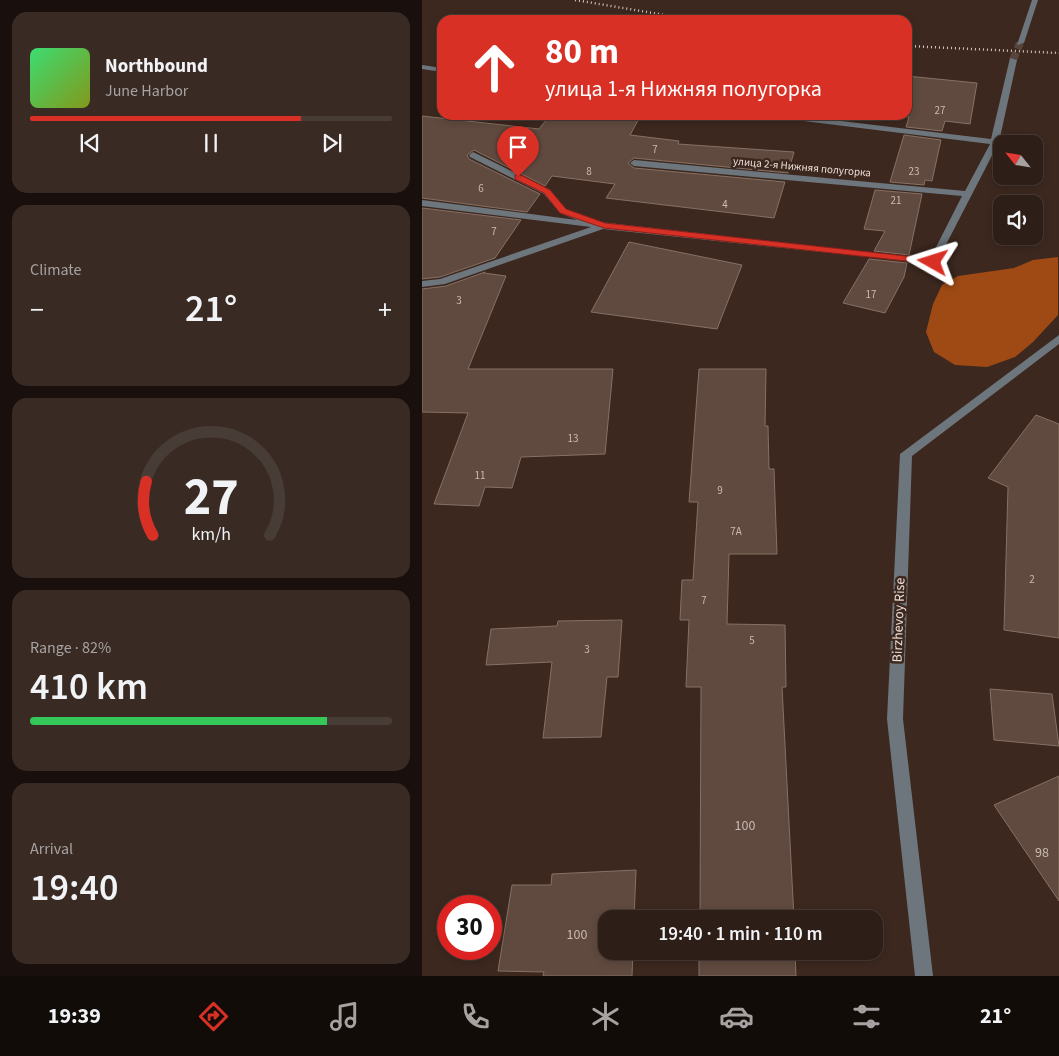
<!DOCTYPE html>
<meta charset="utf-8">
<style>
:root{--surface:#2d1e17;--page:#392b24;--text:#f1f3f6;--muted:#a7a2a1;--line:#483c36;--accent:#d93025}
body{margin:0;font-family:"Source Sans 3",sans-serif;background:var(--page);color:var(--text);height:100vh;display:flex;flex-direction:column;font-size:19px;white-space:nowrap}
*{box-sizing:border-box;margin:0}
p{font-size:16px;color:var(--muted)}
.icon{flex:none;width:28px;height:28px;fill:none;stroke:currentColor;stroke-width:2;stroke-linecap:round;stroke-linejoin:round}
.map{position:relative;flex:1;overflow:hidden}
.details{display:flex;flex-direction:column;gap:12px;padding:12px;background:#19100d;width:422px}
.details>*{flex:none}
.hud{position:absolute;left:15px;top:15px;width:475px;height:105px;border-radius:15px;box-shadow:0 2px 8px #0003,0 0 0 1px var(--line);background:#d93025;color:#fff;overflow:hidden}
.needle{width:32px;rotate:300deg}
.controls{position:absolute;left:571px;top:135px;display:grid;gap:10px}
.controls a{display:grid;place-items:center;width:50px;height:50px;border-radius:10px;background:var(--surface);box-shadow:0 2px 8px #0003,0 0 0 1px var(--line);font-size:25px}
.speed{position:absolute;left:15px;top:895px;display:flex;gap:10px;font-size:25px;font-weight:700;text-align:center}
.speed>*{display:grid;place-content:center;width:65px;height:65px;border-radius:50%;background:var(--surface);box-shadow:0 2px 8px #0003,0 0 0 1px var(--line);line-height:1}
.speed .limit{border:8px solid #d22;background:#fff;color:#111}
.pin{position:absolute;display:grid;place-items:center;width:42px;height:42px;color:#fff;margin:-51px -21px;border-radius:50% 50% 50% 0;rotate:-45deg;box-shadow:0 0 5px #0007}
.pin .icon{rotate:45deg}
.me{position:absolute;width:55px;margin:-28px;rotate:276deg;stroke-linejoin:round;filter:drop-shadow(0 0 4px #0008)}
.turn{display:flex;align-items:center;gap:18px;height:105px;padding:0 25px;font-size:22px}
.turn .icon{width:65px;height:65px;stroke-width:2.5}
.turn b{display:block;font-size:35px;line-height:42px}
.big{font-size:38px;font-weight:600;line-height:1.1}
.details .card{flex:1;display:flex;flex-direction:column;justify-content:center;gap:8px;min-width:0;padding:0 18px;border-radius:15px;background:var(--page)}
.details .dial{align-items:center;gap:0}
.dial svg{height:130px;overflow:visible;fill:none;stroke:var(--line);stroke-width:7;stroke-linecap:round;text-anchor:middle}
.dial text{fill:var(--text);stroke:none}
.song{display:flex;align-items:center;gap:15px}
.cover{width:60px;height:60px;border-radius:8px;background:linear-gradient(135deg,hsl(140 70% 55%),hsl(70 70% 35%))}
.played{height:5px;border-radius:2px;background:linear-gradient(90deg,var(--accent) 75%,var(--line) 75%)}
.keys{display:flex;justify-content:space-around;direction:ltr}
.heat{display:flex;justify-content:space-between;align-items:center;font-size:28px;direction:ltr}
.charge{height:8px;border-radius:4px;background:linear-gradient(90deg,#34c759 82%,var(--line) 0)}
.trip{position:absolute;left:176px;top:910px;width:285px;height:50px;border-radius:15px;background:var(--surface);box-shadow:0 2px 8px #0003,0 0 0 1px var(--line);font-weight:600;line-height:50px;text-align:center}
.dock{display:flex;height:80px;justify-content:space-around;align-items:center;background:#120c09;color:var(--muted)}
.dock .icon{width:35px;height:35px}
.dock .selected{color:var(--accent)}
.dock b{font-size:22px;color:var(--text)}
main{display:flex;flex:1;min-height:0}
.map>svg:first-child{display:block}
.forest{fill:#9f4a14}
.building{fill:#604a3f;stroke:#877064}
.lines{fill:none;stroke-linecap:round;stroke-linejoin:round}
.minor-tunnel{stroke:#57443b;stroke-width:8;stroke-dasharray:8 4;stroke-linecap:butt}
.minor{fill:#6d767d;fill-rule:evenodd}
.rail{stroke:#d6c8c1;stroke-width:2.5;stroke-dasharray:1 3;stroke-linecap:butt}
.route{fill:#d93025;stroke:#8d1f18}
.labels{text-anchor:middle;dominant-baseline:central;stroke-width:5;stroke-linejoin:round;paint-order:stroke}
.number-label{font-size:11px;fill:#cabab2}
.far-street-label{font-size:11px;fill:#ede0d9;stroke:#3c281f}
.street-label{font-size:14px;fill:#ede0d9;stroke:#3c281f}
.near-number-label{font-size:14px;fill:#cabab2}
</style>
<main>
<section class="details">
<div class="card">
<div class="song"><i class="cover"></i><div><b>Northbound</b><p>June Harbor</p></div></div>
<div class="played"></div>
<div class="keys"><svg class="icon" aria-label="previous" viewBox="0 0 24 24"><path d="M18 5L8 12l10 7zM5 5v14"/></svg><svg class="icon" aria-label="pause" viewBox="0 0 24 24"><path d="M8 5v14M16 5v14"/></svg><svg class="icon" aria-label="next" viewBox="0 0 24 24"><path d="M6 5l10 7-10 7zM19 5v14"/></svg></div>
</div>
<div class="card"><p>Climate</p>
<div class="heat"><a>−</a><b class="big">21°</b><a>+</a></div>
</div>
<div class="card dial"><svg viewBox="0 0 100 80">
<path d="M14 69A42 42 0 1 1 86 69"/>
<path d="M14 69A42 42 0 0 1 10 36" stroke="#d93025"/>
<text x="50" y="56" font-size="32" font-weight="700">27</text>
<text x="50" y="72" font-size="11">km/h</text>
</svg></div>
<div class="card"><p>Range · 82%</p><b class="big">410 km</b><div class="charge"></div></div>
<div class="card"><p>Arrival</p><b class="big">19:40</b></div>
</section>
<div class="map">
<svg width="637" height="976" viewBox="0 0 637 976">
<rect width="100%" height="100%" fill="#3c281f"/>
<polygon class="forest" points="636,257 636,315 611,342 593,357 565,367 533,365 512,352 504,332 511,304 520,285 536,276 592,268 611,260"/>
<g class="building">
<polygon points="485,76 555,83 548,124 523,121 520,131 484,127 487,117 480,117 485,115"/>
<polygon points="128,115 219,115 208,135 257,141 256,144 372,152 366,173 212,158 206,163 212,168 363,182 352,218 184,198 193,184 130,176 123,186 52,150 45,155 47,159 118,194 105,212 0,198 0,116 117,129"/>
<polygon points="482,135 519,140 510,181 503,180 502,185 468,182"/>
<polygon points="453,190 500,194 487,255 452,251 463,231 442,229"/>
<polygon points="0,208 99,220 73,258 18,277 0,279"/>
<polygon points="207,242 320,265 295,329 169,312"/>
<polygon points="447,259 485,263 482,277 463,313 421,303"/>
<polygon points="63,272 62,273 84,276 46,369 191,369 183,454 99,457 90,488 63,487 57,506 12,504 46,413 0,412 0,289 24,286"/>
<polygon points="277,369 344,369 343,426 346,426 347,469 352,469 355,554 307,554 305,624 363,625 364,687 360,687 372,919 278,919 279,687 264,687 267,620 258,620 260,580 271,580 276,502 267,502"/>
<polygon points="614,415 637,424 637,638 582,630 586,487 566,478"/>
<polygon points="200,620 196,677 185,677 179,737 121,738 130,662 64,665 69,629 135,626 136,621"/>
<polygon points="568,689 630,694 637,746 572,740"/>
<polygon points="637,776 637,901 572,805"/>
<polygon points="214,870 212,919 185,919 185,951 211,951 210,976 121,976 122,972 76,971 90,885 129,885 130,874"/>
<polygon points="277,951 373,951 374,976 277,976"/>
</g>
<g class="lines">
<polyline class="minor-tunnel" points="591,60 598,43"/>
<g class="minor">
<polygon points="610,0 616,0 602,43 595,45"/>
<polygon points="588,58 595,60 577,142 514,264 181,229 23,284 0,287 0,281 18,279 169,227 0,206 0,200 155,220 138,213 122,194 48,157 47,155 51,152 128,190 144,209 162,216 164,218 160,220 508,259 540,196 212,166 208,163 212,160 543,191 568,144 349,117 345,115 369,115 569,139"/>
<polygon points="0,65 20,68 20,72 0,69"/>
<polygon points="637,335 637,344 490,456 481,719 511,976 493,976 465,719 478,454"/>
</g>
<g class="rail">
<polyline points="153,0 273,20"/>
<polyline points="485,46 637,53"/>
</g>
</g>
<polygon class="route" points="93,175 99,175 128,190 144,209 183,223 511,259 515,262 511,264 182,228 138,213 122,193 93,179"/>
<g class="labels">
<g class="number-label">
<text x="518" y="110">27</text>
<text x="233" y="149">7</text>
<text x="167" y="171">8</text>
<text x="492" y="171">23</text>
<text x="59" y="188">6</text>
<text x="474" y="200">21</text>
<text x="303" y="204">4</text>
<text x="72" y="231">7</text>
<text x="449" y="294">17</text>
<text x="37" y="300">3</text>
<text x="151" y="438">13</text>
<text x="58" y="475">11</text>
<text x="298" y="490">9</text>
<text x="314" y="531">7А</text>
<text x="610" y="579">2</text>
<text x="282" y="600">7</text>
<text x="330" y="640">5</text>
<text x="165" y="649">3</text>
</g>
<g class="far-street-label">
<text transform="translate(380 167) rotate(5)">улица 2-я Нижняя полугорка</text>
</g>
<g class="street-label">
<text transform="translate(477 620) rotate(-88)">Birzhevoy Rise</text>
</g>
<g class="near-number-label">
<text x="323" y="826">100</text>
<text x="620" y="853">98</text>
<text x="155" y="935">100</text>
</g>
</g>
</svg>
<div class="controls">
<a><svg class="needle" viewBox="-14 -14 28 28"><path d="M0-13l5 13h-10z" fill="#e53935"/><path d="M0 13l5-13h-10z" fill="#a7a2a1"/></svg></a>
<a><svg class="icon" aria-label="sound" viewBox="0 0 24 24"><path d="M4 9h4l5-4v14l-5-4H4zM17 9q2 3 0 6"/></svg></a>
</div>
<div class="speed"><div class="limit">30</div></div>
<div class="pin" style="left:96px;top:177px;background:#d93025"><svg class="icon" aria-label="arrive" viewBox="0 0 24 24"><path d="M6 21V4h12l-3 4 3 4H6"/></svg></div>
<svg class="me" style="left:511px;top:262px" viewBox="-20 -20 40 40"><path d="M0-17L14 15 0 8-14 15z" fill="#d93025" stroke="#fff" stroke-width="4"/></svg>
<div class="trip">19:40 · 1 min · 110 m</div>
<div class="hud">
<div class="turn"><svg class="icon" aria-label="ahead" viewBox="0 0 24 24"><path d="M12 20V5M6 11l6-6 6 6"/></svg><div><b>80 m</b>улица 1-я Нижняя полугорка</div></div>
</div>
</div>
</main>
<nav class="dock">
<b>19:39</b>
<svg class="icon selected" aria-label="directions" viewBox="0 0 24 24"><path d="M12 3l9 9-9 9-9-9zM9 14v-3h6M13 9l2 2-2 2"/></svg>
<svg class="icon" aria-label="music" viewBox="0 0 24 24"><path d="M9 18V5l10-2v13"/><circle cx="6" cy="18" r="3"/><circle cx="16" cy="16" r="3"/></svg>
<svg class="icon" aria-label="phone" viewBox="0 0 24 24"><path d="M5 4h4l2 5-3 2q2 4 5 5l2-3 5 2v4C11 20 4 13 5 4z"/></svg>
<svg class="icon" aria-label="climate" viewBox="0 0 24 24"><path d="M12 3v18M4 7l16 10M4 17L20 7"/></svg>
<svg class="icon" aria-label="car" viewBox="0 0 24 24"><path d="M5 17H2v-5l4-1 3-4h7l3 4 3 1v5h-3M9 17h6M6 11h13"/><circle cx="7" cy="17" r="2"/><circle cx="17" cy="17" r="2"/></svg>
<svg class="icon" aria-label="filters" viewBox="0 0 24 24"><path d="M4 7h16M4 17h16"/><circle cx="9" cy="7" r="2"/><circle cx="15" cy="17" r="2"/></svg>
<b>21°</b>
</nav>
